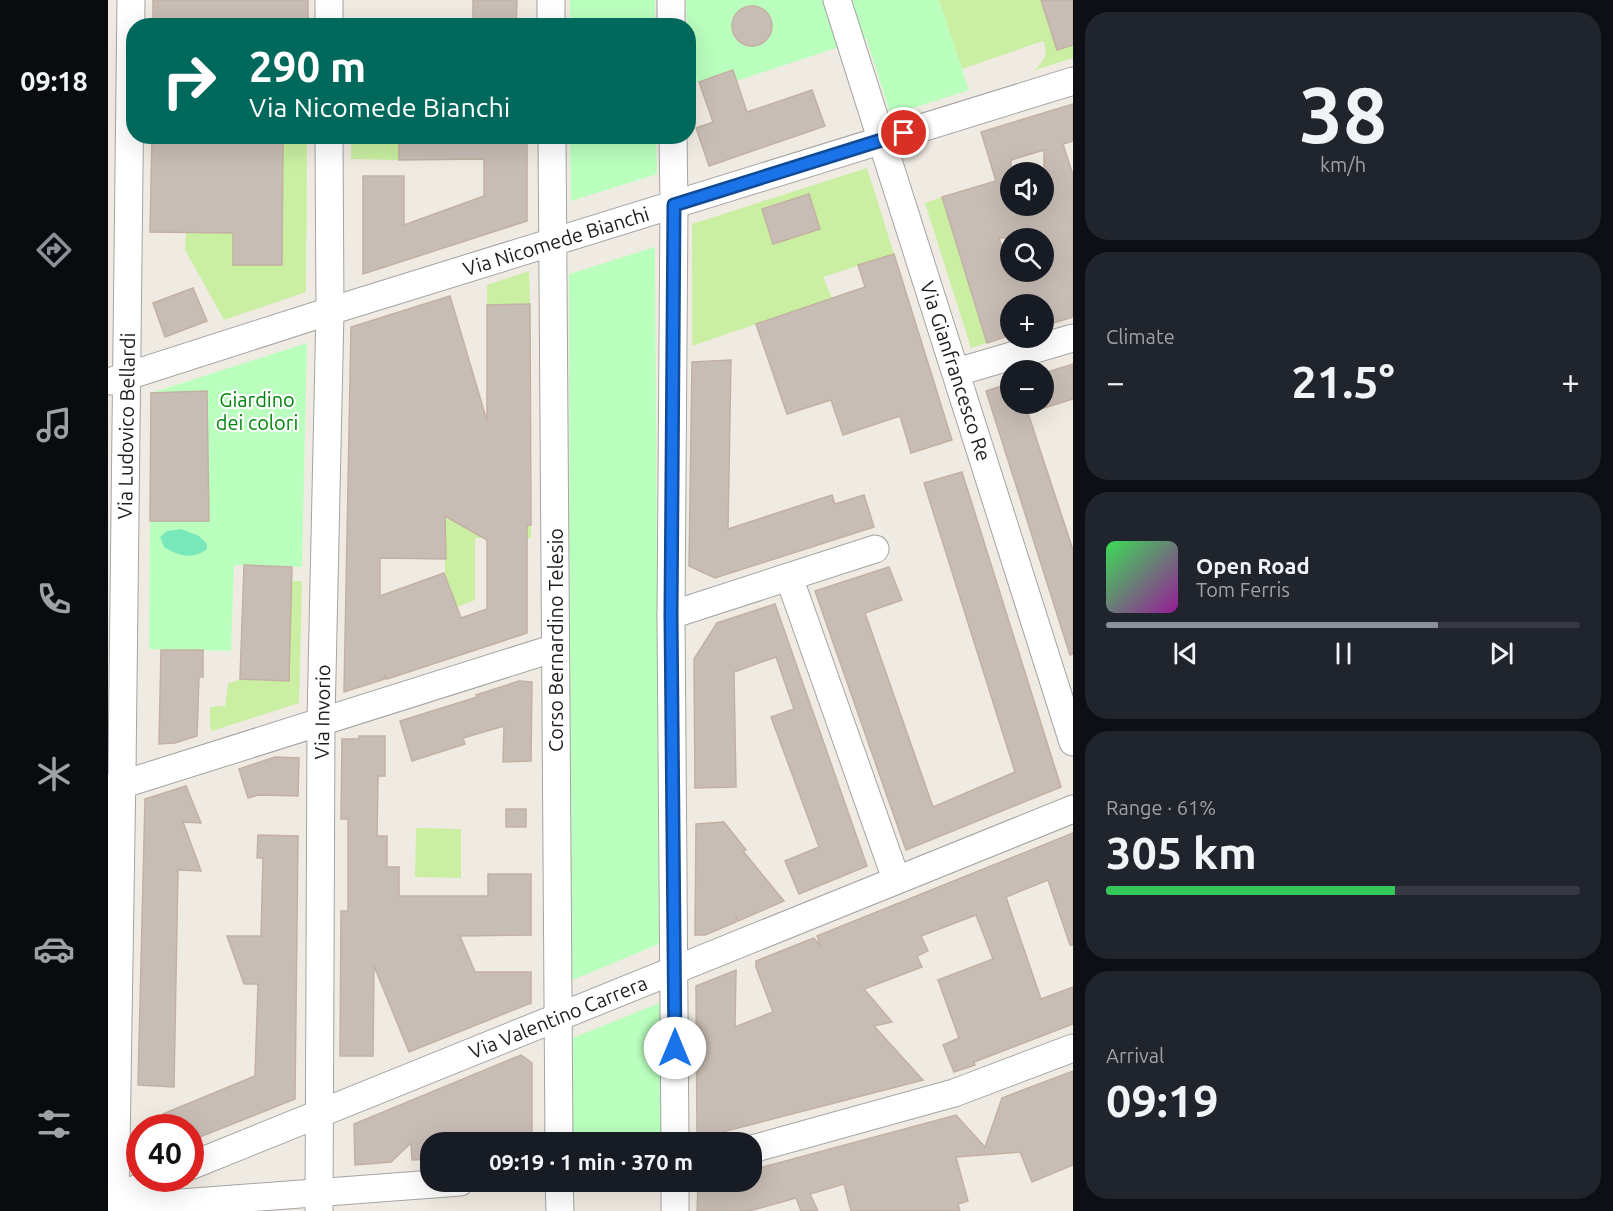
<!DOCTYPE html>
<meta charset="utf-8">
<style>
:root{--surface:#171b24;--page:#20242c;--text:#f1f3f6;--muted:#9ea1a6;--line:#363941;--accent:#8c9099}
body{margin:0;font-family:Ubuntu,sans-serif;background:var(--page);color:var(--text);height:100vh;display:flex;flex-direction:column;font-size:22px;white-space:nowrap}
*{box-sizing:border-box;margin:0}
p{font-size:20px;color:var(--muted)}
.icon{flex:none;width:33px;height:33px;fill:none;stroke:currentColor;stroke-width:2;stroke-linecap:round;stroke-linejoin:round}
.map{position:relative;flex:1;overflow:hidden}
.panel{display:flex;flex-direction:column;gap:12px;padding:12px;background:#0d0f14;width:540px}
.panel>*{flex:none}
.banner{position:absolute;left:18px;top:18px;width:570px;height:126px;border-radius:24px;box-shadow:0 6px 24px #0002;background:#00695c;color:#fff;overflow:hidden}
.controls{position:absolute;left:892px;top:162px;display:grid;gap:12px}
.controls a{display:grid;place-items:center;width:54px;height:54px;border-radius:50%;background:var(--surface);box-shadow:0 6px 24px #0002;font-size:30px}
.speed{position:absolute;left:18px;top:1114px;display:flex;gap:12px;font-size:30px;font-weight:700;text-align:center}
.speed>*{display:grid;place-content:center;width:78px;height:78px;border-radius:50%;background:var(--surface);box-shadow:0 6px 24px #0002;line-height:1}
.speed .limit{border:9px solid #d22;background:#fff;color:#111}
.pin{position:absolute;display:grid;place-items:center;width:51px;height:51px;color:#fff;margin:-26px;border:3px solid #fff;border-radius:50%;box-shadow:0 2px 6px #0007}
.me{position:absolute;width:66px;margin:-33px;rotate:0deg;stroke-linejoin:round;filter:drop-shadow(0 0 4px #0008)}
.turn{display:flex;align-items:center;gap:21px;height:126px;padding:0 24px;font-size:27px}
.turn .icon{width:78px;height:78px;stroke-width:2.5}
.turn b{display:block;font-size:42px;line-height:51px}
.big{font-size:45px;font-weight:700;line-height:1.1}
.panel .card{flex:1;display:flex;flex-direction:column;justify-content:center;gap:9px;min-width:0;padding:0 21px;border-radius:24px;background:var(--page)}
.panel .dial{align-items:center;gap:0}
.dial b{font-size:78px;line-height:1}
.song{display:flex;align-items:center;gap:18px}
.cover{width:72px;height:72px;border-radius:9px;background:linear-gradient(135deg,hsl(130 70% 55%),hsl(300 70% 35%))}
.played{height:6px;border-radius:3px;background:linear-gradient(90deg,var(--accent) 70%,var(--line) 70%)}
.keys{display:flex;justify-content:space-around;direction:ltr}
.heat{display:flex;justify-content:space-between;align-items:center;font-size:33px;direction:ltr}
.charge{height:9px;border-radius:4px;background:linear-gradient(90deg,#34c759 61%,var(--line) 0)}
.trip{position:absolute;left:312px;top:1132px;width:342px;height:60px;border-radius:24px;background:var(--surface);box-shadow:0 6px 24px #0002;font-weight:700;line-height:60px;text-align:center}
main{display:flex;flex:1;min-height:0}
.tabs{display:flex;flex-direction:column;width:108px;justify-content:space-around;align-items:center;background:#090b0e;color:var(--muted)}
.tabs .icon{width:42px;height:42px}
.tabs .active{color:var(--accent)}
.tabs b{font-size:27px;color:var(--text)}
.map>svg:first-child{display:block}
.grass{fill:#caefa2}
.park{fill:#baffbe}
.pitch{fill:#78e7ba}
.building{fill:#c8bdb5;stroke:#c3b0a3;stroke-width:1.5;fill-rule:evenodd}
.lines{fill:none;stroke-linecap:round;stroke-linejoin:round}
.minor-casing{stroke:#a4a4a4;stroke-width:29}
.minor{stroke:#fff;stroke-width:27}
.route-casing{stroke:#114b97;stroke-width:15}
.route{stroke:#1a73e8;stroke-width:10}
.labels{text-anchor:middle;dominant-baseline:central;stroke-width:4.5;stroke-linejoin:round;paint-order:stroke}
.street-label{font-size:20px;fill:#1d1d1d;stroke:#fff}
.park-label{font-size:20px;fill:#008609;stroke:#fff}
</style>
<main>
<nav class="tabs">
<b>09:18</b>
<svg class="icon active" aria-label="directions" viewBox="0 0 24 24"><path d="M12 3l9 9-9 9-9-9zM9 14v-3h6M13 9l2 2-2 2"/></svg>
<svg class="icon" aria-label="music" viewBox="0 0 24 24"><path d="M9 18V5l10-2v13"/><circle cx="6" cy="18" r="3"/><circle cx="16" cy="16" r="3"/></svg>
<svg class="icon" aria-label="phone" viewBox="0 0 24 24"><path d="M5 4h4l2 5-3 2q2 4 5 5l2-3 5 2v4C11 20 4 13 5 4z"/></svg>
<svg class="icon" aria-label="climate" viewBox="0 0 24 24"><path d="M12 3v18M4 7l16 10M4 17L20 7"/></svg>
<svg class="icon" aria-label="car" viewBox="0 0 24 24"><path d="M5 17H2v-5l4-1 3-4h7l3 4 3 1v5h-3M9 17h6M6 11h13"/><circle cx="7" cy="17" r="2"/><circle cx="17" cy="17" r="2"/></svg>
<svg class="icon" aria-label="filters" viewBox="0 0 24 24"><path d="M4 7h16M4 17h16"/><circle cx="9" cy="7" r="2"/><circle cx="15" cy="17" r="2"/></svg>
</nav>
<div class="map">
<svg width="965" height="1211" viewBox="0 0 965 1211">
<rect width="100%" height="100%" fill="#f0ebe2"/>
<g class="grass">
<path d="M831,0H933L949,50L965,45V58L927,70C936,60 941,54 935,41L854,69Z"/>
<polygon points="175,137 199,137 198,292 116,320 77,250 78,233 125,233 125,265 174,265"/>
<polygon points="243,137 291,137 291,160 243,159"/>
<polygon points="759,168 786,254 715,277 724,298 584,346 584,224"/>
<polygon points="834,197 879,343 863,348 817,203"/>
<polygon points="421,271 422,304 379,305 379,285"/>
<polygon points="337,518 379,524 423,525 423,538 367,538 367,600 349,607 337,573"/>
<polygon points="183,581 194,581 191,703 104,731 102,726 102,707 117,706 120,684 132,679 181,681"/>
<polygon points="308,828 353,829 353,878 307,877"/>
</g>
<g class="park">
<rect x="462" y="0" width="85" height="25"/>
<polygon points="578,0 831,0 861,90 783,115 758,38 628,81 624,70 581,85"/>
<polygon points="462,137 548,137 549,174 463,201"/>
<polygon points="547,247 551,944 462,981 461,274"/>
<polygon points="199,343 194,567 126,565 123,651 41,649 42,521 100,521 99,392 43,393"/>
<polygon points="554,1002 553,1134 463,1140 462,1039"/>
</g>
<path class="pitch" d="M73,529L91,536L99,544V549C85,560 70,556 56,547L52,537L59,531Z"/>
<g class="building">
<rect x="45" y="0" width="155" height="26"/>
<polygon points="365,0 409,0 408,26 365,26"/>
<polygon points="933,0 965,0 965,45 949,50"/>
<circle cx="644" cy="26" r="20"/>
<polygon points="625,70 639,112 704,90 717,126 601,166 588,128 605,122 591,82"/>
<path d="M965,104V141L955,144L965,175V317L936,326V304H903V335L879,343L834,197L888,181L873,132ZM936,150V206H903V160ZM891,238H936V272H901Z"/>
<polygon points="44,136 175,136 174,265 125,265 125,233 42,232"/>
<polygon points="291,136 419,136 419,221 255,274 255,176 296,176 296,225 376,196 376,159 291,160"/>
<polygon points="701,194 712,229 665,244 654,209"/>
<polygon points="786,254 844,440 803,453 792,416 735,435 723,400 679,414 648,324 757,287 750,265"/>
<polygon points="85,288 99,321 57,337 45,303"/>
<path d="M342,296L379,421V305L422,304L423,525H419V633L279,679L277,674V679L236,692L243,327ZM337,516L379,540V609L353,618L336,573L272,596V558L338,559Z"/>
<polygon points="623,360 620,529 724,495 727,504 756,495 766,527 607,578 581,566 584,362"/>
<polygon points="965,364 965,399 936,408 936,373"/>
<polygon points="903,383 903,404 917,404 965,550 965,654 962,655 878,391"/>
<polygon points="99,391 101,521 42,521 43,393"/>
<polygon points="854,472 953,787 798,850 707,591 781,567 794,600 757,613 825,807 907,772 816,483"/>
<polygon points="136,565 184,567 181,681 132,679"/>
<polygon points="667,604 759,866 691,894 677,861 711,847 663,717 686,709 668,657 626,672 628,787 587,788 586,659 609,623"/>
<polygon points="53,650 95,650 95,677 91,677 89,736 67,743 51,744"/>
<polygon points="411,681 424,682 423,761 395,762 396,726 355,738 357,744 304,761 292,721 369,697 368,695"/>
<polygon points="251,736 277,736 277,776 270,776 269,836 279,836 279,867 291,867 291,896 380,896 380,874 423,874 423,935 352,936 367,972 423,972 423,1003 301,1052 266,966 265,1056 232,1056 233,911 240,911 240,819 233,819 234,739 251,739"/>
<polygon points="167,757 191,758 190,796 150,795 140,798 131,769"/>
<polygon points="78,786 93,823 75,822 93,871 70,870 66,1087 30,1085 37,799"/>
<rect x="398" y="809" width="20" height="18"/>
<polygon points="616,822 638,850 635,851 676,901 630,921 628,916 628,922 597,935 587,935 588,824"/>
<polygon points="965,833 965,945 962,945 940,880 898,897 933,999 965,987 965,1024 866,1062 867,1065 846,1072 835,1045 851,1038 830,980 885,959 868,915 813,936 820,951 809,956 814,967 756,989 784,1022 766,1026 815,1080 607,1134 589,1135 588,986 628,970 627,1027 665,1012 648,967 648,961 706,938 713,947 709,936"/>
<polygon points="150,835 190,836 187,1099 82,1141 82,1128 61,1128 55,1114 147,1076 150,984 136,984 119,936 153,936 155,858 149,858"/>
<polygon points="413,1055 424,1063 424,1143 322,1143 322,1159 304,1160 303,1143 283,1162 247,1165 246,1124"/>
<polygon points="965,1071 965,1165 924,1182 912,1152 848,1157 860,1201 850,1204 852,1211 743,1211 736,1184 702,1194 710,1211 693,1211 688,1198 641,1211 589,1211 590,1185 601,1182 644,1182 644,1170 848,1115 877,1147 894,1098"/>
</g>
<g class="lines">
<g class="minor-casing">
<g id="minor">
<polyline points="221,0 221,26"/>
<polyline points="443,0 443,26"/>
<polyline points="563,0 563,26"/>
<polyline points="729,0 965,742"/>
<polyline points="444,136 451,1143"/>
<polyline points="565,136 566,205 563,615 567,1143"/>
<polyline points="849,372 965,338"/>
<polyline points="4,381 222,311 965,81"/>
<polyline points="681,577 788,879"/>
<polyline points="563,615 767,549"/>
<polyline points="0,789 447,648"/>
<polyline points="644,1149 846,1093 965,1048"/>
<polyline points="82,1166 965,809"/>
<polyline points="451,1182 452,1211"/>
<polyline points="567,1182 567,1211"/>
<polyline points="0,1197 46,1205 352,1182"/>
<polyline points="5,1199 51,1179"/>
<polyline points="7,1211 14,770 23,0"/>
<polyline points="211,1211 213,720 222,311 221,136"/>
</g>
</g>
<use href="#minor" class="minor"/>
</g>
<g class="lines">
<g class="route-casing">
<polyline id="route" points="567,1048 563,615 566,205 796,133"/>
</g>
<use href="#route" class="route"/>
</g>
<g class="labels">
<g class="street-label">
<text transform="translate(448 241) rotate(-17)">Via Nicomede Bianchi</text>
<text transform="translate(848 371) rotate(72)">Via Gianfrancesco Re</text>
<text transform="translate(18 426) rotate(-89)">Via Ludovico Bellardi</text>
<text transform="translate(447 640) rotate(-90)">Corso Bernardino Telesio</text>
<text transform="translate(214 712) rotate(-89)">Via Invorio</text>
<text transform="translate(450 1017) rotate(-22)">Via Valentino Carrera</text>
</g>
<g class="park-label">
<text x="149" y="399">Giardino<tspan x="149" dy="23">dei colori</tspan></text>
</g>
</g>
</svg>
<div class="controls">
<a><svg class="icon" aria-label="sound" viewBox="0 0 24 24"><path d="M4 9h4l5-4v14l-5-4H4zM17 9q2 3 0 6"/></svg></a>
<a><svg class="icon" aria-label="search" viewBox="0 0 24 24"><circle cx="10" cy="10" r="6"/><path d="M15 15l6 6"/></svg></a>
<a>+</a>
<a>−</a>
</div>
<div class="speed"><div class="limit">40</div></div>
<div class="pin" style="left:796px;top:133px;background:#d93025"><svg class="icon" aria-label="arrive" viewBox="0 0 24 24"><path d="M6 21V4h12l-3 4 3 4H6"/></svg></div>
<svg class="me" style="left:567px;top:1048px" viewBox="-20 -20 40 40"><circle r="19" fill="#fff"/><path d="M0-13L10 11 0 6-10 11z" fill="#1a73e8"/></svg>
<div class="trip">09:19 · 1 min · 370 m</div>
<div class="banner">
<div class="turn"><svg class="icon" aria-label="right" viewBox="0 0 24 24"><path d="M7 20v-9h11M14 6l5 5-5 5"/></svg><div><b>290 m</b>Via Nicomede Bianchi</div></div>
</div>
</div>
<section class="panel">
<div class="card dial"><b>38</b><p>km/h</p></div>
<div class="card"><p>Climate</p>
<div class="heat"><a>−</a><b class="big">21.5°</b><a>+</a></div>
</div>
<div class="card">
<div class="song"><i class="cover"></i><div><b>Open Road</b><p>Tom Ferris</p></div></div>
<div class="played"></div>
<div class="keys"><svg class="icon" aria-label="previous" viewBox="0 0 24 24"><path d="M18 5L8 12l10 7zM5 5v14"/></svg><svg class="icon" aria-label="pause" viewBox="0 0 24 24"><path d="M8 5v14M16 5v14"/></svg><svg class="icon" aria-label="next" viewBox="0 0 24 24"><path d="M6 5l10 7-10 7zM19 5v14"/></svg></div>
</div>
<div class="card"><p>Range · 61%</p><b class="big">305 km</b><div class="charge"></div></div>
<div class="card"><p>Arrival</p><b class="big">09:19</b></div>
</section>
</main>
